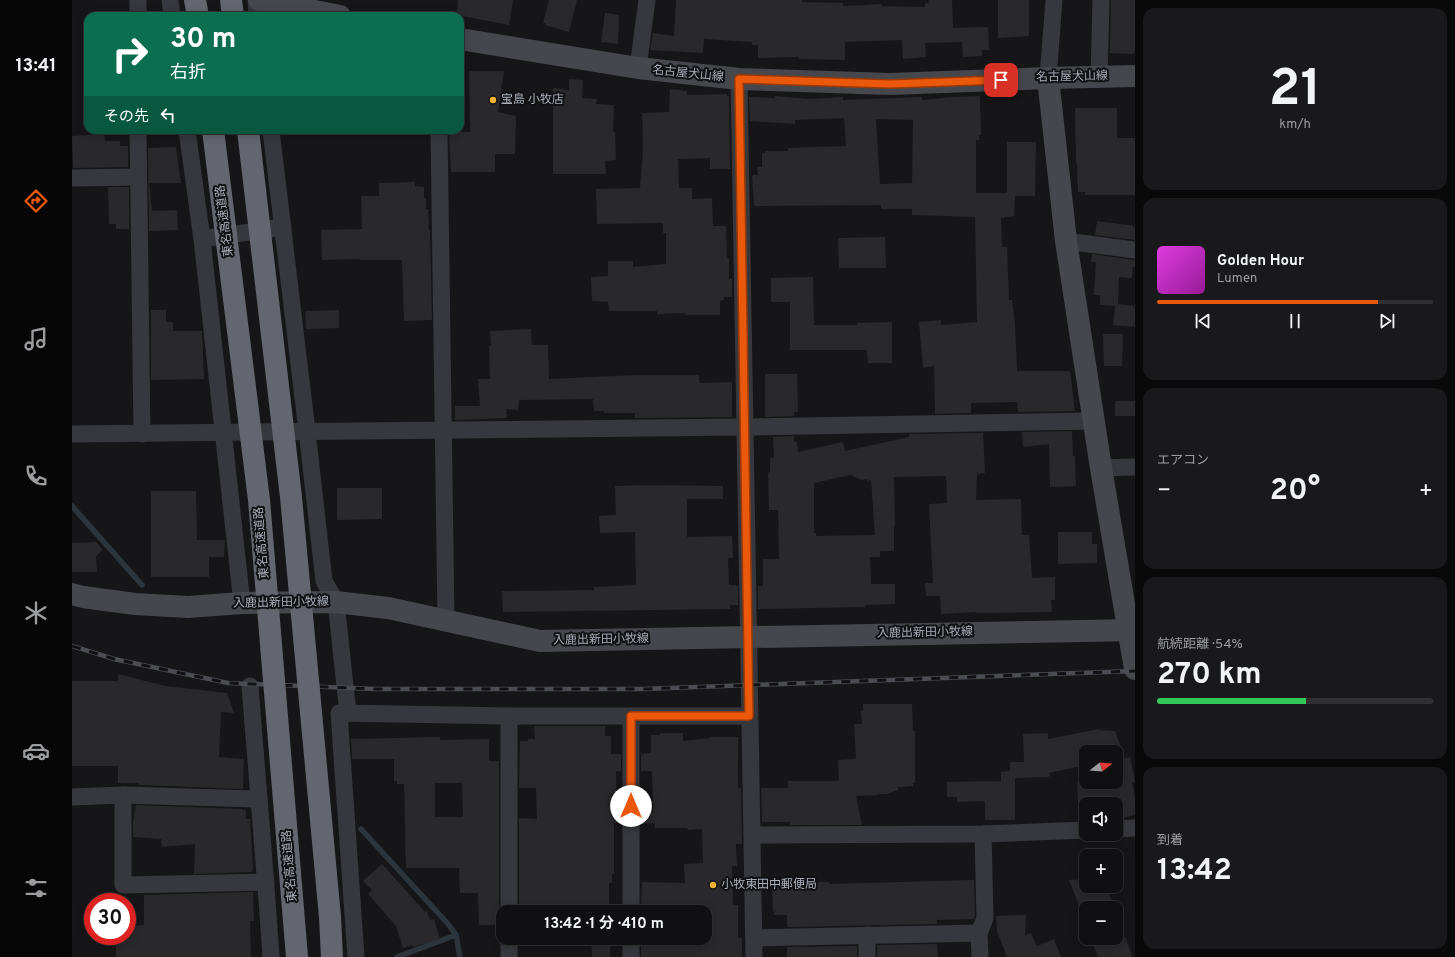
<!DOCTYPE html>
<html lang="ja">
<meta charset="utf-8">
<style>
:root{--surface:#101012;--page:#19191b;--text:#f1f3f6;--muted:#9c9d9f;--line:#303032;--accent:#ea580c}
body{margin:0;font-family:Overpass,"Noto Sans JP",sans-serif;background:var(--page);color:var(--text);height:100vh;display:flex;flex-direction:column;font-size:15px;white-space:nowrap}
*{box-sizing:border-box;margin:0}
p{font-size:13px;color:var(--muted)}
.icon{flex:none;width:22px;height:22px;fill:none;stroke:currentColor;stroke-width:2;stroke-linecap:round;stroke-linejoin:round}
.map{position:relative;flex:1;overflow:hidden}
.sheet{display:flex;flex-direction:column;gap:8px;padding:8px;background:#09090a;width:320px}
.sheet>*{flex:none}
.guide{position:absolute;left:12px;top:12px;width:380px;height:122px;border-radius:12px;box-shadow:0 2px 10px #0003,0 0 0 1px var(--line);background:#0b6e4f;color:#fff;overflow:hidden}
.needle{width:26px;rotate:73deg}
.fabs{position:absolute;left:1007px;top:745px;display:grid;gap:8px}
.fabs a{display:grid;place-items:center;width:44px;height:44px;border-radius:8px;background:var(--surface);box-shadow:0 2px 10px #0003,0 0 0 1px var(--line);font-size:20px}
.speed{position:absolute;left:12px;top:893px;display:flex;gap:8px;font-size:20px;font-weight:700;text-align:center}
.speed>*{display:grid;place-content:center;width:52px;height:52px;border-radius:50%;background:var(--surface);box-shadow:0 2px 10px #0003,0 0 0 1px var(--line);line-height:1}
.speed .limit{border:6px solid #d22;background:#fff;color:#111}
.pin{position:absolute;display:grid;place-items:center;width:34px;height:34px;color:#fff;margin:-17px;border-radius:8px;box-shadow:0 2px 6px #0006}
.me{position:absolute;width:44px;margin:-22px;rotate:0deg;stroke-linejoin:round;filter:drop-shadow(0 0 3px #0008)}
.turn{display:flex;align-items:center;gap:14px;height:84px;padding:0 20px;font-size:18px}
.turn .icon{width:52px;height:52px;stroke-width:2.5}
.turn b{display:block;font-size:28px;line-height:34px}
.then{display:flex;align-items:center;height:38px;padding:0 20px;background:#0003;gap:8px;font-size:15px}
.big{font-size:30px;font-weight:700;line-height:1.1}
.sheet .card{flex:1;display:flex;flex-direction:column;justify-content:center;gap:6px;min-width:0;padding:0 14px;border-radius:12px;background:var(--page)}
.sheet .dial{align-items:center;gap:0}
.dial b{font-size:52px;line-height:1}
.song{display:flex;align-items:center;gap:12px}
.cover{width:48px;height:48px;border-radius:6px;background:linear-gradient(135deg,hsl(300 70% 55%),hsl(300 70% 35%))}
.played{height:4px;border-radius:2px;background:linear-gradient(90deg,var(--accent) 80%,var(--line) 80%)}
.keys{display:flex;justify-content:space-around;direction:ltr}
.heat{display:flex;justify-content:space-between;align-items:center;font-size:22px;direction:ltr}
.charge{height:6px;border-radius:3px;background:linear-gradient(90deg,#34c759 54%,var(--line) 0)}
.trip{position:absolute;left:424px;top:905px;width:216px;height:40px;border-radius:12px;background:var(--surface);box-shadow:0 2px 10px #0003,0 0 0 1px var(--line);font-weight:700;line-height:40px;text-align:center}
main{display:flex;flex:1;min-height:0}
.tab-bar{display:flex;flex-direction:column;width:72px;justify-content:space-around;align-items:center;background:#060607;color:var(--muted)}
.tab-bar .icon{width:28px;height:28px}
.tab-bar .active{color:var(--accent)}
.tab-bar b{font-size:18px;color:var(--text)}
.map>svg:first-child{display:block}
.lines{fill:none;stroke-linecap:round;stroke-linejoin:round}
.stream{stroke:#2c353c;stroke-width:5.5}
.building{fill:#29292c;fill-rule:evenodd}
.street{stroke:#37383d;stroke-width:17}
.secondary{stroke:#45474d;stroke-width:22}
.highway{stroke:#63666e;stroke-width:22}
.rail-casing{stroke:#4a4c52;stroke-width:4.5}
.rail{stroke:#111113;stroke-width:3;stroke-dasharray:9;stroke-linecap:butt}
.highway-bridge{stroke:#63666e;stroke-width:22}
.route-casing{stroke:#983908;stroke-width:10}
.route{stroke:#ea580c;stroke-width:7}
.poi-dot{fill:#f2b134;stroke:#111113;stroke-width:1.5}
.labels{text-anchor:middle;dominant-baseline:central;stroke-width:4;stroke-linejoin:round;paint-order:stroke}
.street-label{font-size:12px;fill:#a8adb8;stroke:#111113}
.poi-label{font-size:12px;fill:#a8adb8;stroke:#111113;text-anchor:start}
</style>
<main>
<nav class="tab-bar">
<b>13:41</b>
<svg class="icon active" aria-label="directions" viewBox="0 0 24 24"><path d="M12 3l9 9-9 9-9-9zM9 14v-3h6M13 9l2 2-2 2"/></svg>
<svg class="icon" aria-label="music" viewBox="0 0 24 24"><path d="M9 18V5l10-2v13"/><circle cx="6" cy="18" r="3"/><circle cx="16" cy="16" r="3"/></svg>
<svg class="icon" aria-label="phone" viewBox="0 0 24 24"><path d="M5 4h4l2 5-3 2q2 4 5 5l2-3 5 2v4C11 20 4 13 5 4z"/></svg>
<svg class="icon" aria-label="climate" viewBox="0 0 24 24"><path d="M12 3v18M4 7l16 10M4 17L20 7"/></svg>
<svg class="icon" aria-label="car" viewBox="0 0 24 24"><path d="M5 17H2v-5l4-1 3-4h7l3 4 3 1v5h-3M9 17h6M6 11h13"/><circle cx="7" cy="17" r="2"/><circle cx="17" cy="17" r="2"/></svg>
<svg class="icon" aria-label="filters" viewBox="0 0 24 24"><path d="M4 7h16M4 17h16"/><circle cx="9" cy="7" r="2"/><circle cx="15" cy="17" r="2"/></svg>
</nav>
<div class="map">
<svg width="1063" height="957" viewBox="0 0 1063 957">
<rect width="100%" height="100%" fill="#161618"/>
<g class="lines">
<g class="stream">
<polyline points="0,506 70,585"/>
<polyline points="289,829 377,925 384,935 388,957"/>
<polyline points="325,957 384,935"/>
</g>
</g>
<g class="building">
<polygon points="386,0 441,0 437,25 385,15"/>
<polygon points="477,0 505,0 497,32 473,25 474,23 471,23"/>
<polygon points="604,0 730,0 730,2 771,3 771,6 809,4 809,6 853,7 853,3 857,3 856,0 880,0 881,28 916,27 917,50 910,50 910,56 891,57 890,42 853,43 854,57 831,59 830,40 773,42 773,60 727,59 727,57 686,58 686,45 680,45 680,42 632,39 631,53 578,50 581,33 602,36"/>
<polygon points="926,0 957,0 957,36 926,38"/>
<polygon points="1039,0 1063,0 1063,52 1061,54 1038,53"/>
<polygon points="533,13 547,15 546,44 529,42"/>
<polygon points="397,71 432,71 426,112 444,116 443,154 423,154 423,172 379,172 377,132 398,132"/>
<polygon points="497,79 511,80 510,98 525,99 524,104 542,105 541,132 543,132 544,160 533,161 534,174 481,174 481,88 497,90"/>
<polygon points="598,89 615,91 615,95 655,94 655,96 657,96 658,169 638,169 638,158 606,159 607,188 620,188 620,199 640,198 641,226 654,226 655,258 657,258 657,279 660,279 660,297 652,297 652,300 648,301 648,315 613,315 613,313 585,314 585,311 537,311 536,302 520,301 519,277 536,276 536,261 561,261 561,267 594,264 594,233 591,233 591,223 525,224 524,189 568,188 571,146 570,113 597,112"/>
<path d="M703,96L738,99L771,97V100L850,97V100L881,97L908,96L909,135H907V140H904V193H935V142H964L963,196H943L942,216L929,218L930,247H935L937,300H940L943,323L945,371H998L1003,411L946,412L945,402L899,403V413L863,414L862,366L851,368L847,322L869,320V325L905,322L903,217L840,215V209H809V205L682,206L680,175H686L685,167H690V153H693V151H716V148L774,146L772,118L723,120V124L678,121L677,97L703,98ZM804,119L841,120L840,183L808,184Z"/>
<polygon points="1003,108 1045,108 1045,138 1063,138 1063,195 1013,195 1013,192 1006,192 1005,164 1004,164"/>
<polygon points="32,134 33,141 48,141 48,146 56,146 56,167 1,168 0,136"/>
<polygon points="104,147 109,183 77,183 80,211 105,210 106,230 77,231 76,148"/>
<polygon points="343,182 343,186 352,187 352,198 354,198 354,209 356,209 357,230 358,230 360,320 332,321 330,260 288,260 288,259 250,260 249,230 290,229 289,196 307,196 307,183"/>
<polygon points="36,187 57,187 57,229 44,229 44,224 37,224"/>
<polygon points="1025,221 1063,226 1063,240 1023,235"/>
<polygon points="813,237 814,268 767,268 766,238"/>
<polygon points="1020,254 1063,260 1063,267 1061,267 1060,278 1047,277 1046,304 1063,306 1063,327 1041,325 1043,306 1028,305 1028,295 1022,295 1024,262 1019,262"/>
<polygon points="741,277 742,325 785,325 785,323 820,322 820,363 796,363 795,350 718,350 718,302 699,302 699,278"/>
<polygon points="79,310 94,310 94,322 101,322 101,331 130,331 132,379 79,380"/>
<polygon points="267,310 267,328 234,329 233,311"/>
<polygon points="459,329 460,345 476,345 477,379 566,375 627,375 627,383 660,382 660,417 563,418 563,413 532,413 532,411 522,411 521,399 447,400 446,410 434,409 435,418 383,420 383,406 408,406 406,379 418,379 417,346 419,346 418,331"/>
<polygon points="1031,334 1051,334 1050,366 1032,366"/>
<polygon points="693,374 725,374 726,412 722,412 722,416 693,417"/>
<rect x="1043" y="401" width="20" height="15"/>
<polygon points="1000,431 1001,456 1003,456 1004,486 978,487 977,444 951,447 950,432"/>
<path d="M911,433L913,473L905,474L904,500L949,499L950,535H957L960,578L983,577V600H979L980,612L904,613V612L869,614L868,596H854L853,583H861L857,504L875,503L874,476L822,477L823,526H822V551H808V557H798L799,584H823V604L793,605V607L686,609V586H691V559H707L706,510H697L696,473L698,472V458H702L701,437L722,436V442H725L726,452L771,442L773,451L837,437V434ZM778,475L790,480L795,479V481L799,480L803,535L744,536V533H742V483Z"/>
<polygon points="578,485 651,486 651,499 615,499 615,537 660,536 661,558 656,558 657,585 664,585 666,586 666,605 658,605 658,609 431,612 430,591 522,590 522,587 564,585 563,532 528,533 527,516 544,515 543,486"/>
<polygon points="265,488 310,488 310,519 265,520"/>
<polygon points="79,491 124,491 125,540 153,540 152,557 137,557 137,577 79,577"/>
<polygon points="986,532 1020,532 1020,544 1025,544 1025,563 986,564"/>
<polygon points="24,542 31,550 24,556 25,572 0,572 0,543"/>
<polygon points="46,674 93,686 155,693 162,713 149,712 147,757 172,759 171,789 67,785 67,783 46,783 46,766 0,766 0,681 46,681"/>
<polygon points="791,704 840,704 841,731 843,731 843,783 841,783 841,786 826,787 826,790 815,794 807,794 807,795 784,796 790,825 718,825 718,822 690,822 689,788 716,788 716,781 767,781 766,760 784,759 782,724 790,724 789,711 791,711"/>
<polygon points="462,726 533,726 533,736 539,736 539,754 549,754 549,771 544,771 545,823 542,823 542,873 540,874 540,883 537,883 537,909 447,910 447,818 465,819 464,788 447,788 448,741 456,741 456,739 463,739"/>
<polygon points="1027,729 1027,730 1043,731 1051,752 1014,752 1014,765 977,773 978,776 976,777 943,778 943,820 913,820 913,801 885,802 885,797 875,797 875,782 929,781 929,772 938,771 938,762 952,762 951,734 976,733 976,739"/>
<polygon points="588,733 611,733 611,741 638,738 638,737 666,737 666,788 669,788 670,844 664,844 665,866 660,866 661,905 666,905 666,938 670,938 670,957 569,957 569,938 633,938 633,912 569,912 570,882 613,883 612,864 631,863 630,829 616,830 615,828 583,828 583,823 569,824 569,809 581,809 580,771 569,771 569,754 579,753 579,735 588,735"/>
<path d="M368,737V740L417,739V761H427V910H425L426,925H407L406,893H388L387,868H334L332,784H325V781H322V759H280L279,739ZM363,783H390L391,817H363Z"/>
<polygon points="1058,757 1063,782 1060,783 1063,797 1063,815 1044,819 1044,804 1006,804 1005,782 1044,782 1044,760"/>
<polygon points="64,805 170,809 170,810 174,810 174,819 178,819 181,870 180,870 180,872 122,874 123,844 90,847 89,839 61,837 61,821"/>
<polygon points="310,864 353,912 355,911 358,920 362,919 368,939 341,947 340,945 331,948 324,926 296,894 300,890 291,881"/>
<polygon points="1014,879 1014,886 1034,886 1043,908 1014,908 1014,922 1013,922 997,880"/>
<polygon points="902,880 903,916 902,919 865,920 865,924 715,927 715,915 702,915 703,911 701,912 700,882 757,882 757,884"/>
<polygon points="181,892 182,921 178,921 179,957 44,957 44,936 55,936 55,926 72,925 72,895"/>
<polygon points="954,915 953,935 959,933 965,946 982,939 989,957 935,957 925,931 924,916"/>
<polygon points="519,938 538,938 538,957 520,957"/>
<polygon points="1019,938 1054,938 1060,957 1026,957"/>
<polygon points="865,944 866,957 805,957 805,945"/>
<polygon points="785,946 785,957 715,957 715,947"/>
</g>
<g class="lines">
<g class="street">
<polyline points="98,0 100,16"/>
<polyline points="184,0 185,16"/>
<polyline points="66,16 66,0"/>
<polyline points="566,68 575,0"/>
<polyline points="1027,77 1029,0"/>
<polyline points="976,78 982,0"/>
<polyline points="667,79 682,957"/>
<polyline points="66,130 70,434"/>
<polyline points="115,130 130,239 170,603"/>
<polyline points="199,130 235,431 252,581 264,602 276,714"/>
<polyline points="367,130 374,620"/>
<polyline points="0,178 66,177"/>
<polyline points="130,239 211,227"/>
<polyline points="994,241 1063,250"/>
<polyline points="0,434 673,427 1022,421"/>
<polyline points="1029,468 1063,467"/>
<path d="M178,686C185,776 193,867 199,957"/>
<polyline points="51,795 51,885 194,882"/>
<polyline points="0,797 51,795 186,799"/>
<polyline points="1044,829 1063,828"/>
<polyline points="680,835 911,834 1014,830"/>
<polyline points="437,912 437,716"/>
<polyline points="559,912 559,716"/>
<polyline points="795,935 795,957"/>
<polyline points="682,938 907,933"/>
<polyline points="284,957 267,713 437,716 677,716"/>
<polyline points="437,957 437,938"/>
<polyline points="559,957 559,938"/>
<polyline points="908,957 907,933 913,918 911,834"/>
</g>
<g class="secondary">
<polyline points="187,0 268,16"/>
<polyline points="388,39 566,68 667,79 818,84 976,78 1063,76"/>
<polyline points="976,78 994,241 1029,468 1063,669"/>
<polyline points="0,594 11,597 63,604 116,607 170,603 264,602 316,608 468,641 1063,630"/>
</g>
<g class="highway">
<polyline points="123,0 126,16"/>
<polyline points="159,0 161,16"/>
</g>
<g class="rail-casing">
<polyline id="rail" points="0,646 42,659 156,683 303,689 572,689 1063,671"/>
</g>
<use href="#rail" class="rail"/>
<g class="highway-bridge">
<polyline points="141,130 187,500 225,957"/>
<polyline points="176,130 219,497 258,917 260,957"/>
</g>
</g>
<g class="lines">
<g class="route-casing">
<polyline id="route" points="559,806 559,716 677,716 667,79 818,84 929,80"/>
</g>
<use href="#route" class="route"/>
</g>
<g class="poi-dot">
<circle cx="421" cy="100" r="4"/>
<circle cx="641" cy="885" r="4"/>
</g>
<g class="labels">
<g class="street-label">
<text transform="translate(616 74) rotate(6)">名古屋犬山線</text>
<text transform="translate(1000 77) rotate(-1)">名古屋犬山線</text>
<text transform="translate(153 221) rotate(-97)">東名高速道路</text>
<text transform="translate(190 543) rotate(-95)">東名高速道路</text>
<text transform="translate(209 603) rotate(-1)">入鹿出新田小牧線</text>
<text transform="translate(853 633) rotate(-1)">入鹿出新田小牧線</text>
<text transform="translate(529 640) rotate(-1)">入鹿出新田小牧線</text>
<text transform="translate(218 866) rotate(-95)">東名高速道路</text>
</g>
<g class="poi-label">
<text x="429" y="100">宝島 小牧店</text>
<text x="649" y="885">小牧東田中郵便局</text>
</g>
</g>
</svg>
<div class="fabs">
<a><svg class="needle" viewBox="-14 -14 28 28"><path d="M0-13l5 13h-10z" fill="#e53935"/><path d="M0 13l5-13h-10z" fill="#9c9d9f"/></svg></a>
<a><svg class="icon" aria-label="sound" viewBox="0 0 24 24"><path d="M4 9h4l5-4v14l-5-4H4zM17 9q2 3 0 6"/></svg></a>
<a>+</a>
<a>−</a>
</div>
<div class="speed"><div class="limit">30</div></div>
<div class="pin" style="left:929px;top:80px;background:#d93025"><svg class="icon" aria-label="arrive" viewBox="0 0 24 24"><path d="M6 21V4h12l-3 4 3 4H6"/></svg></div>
<svg class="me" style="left:559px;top:806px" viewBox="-20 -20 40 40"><circle r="19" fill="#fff"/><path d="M0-13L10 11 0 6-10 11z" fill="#ea580c"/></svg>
<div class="trip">13:42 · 1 分 · 410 m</div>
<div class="guide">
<div class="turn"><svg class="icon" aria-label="right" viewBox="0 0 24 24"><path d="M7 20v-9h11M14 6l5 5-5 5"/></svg><div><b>30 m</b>右折</div></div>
<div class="then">その先<svg class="icon" aria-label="left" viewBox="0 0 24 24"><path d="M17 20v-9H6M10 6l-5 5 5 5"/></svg></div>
</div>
</div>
<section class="sheet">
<div class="card dial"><b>21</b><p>km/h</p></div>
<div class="card">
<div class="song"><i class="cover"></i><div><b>Golden Hour</b><p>Lumen</p></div></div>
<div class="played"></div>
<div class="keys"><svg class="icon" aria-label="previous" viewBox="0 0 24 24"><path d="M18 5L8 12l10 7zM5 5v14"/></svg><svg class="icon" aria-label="pause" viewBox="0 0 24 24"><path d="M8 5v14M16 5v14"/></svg><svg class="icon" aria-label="next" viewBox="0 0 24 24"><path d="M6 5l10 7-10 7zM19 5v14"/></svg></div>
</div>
<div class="card"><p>エアコン</p>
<div class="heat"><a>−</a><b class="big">20°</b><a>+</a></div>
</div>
<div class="card"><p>航続距離 · 54%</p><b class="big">270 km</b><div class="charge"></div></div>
<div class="card"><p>到着</p><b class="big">13:42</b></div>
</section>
</main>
